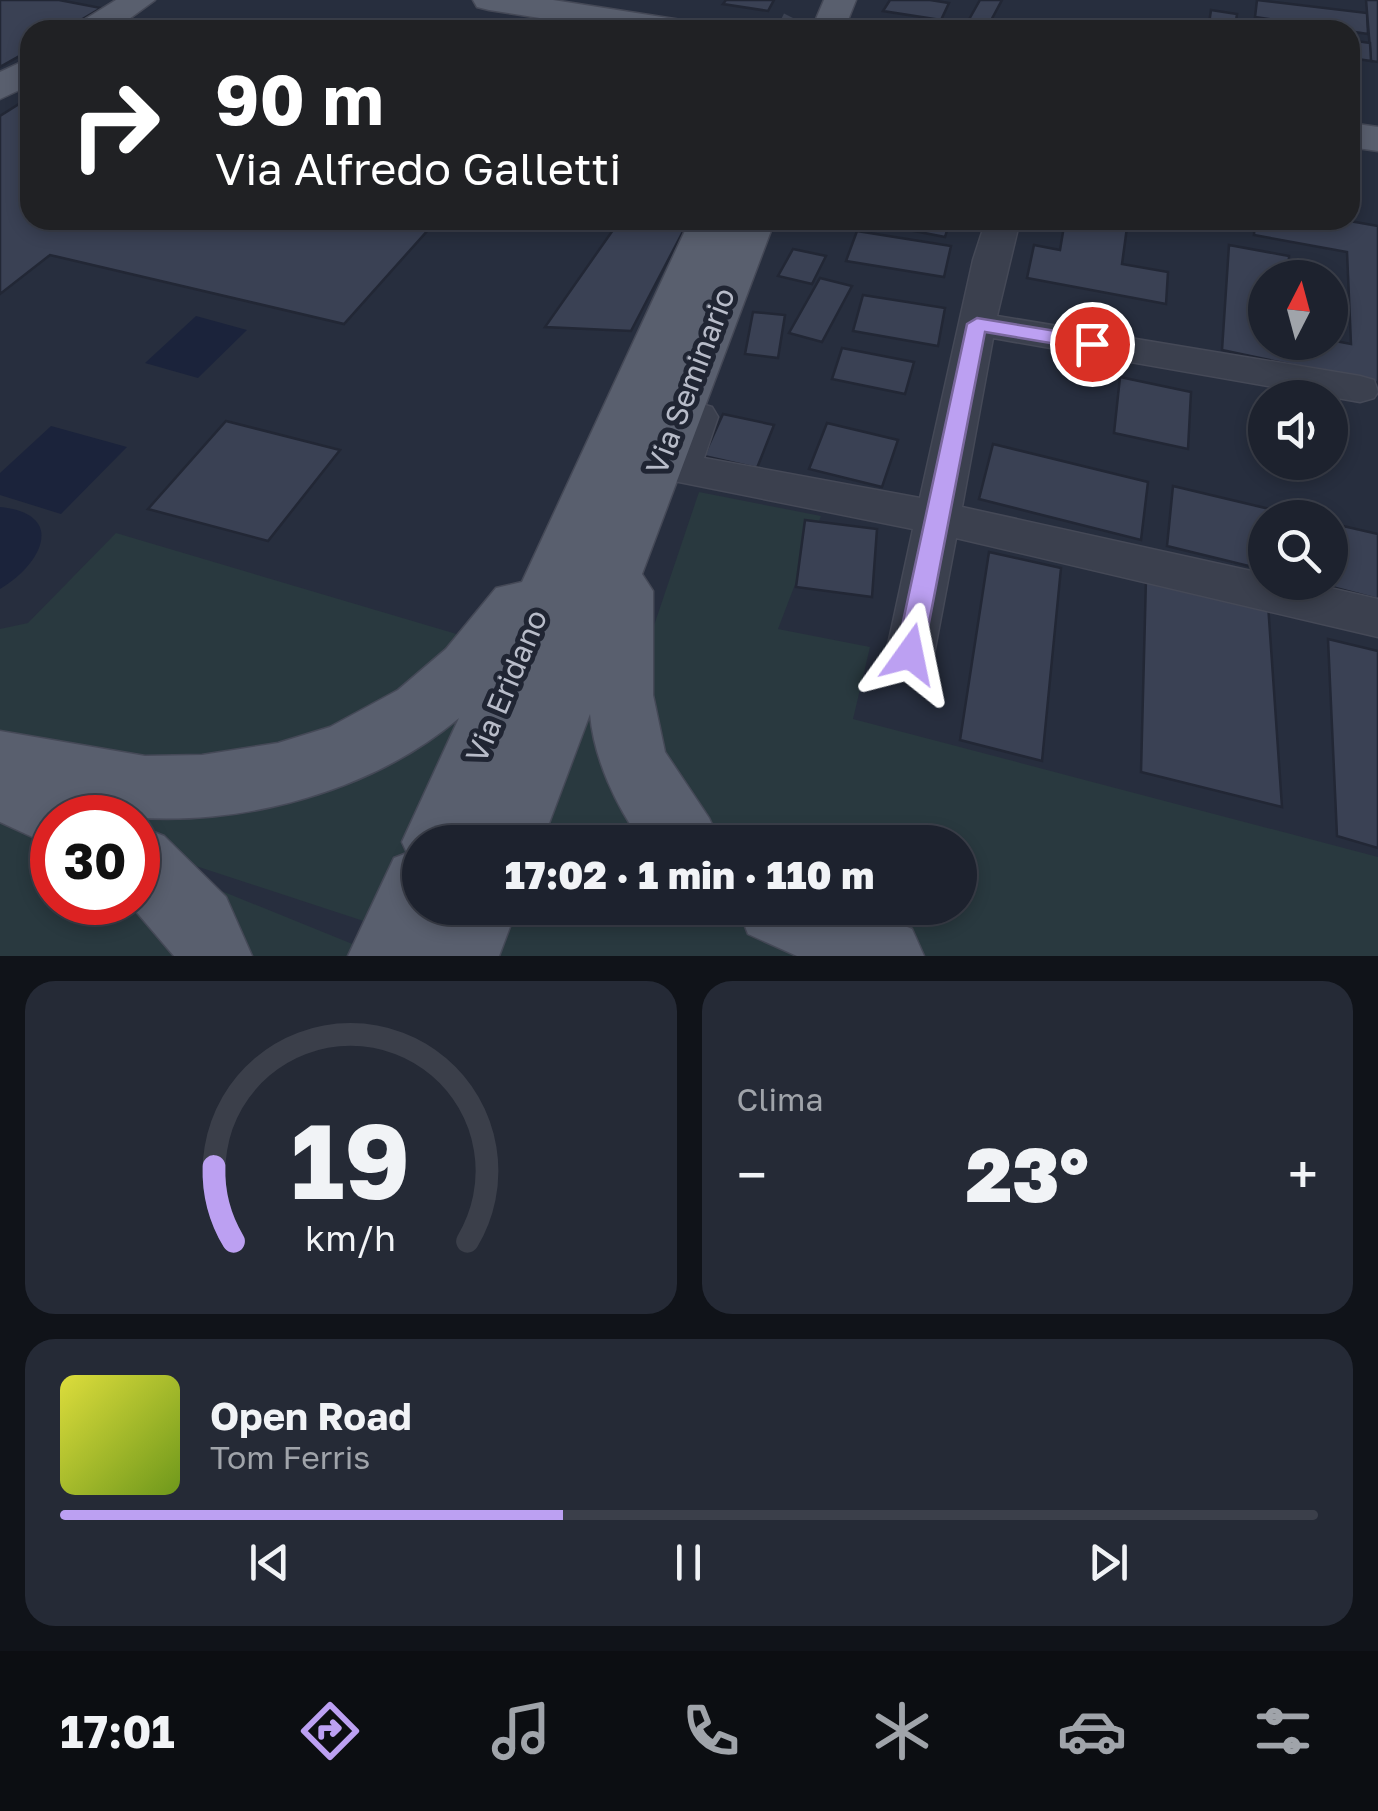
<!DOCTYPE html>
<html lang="it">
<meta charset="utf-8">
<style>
:root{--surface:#1d222e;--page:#252a36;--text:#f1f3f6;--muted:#a0a4aa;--line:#3b3f4a;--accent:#bca0f2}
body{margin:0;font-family:"Golos Text",sans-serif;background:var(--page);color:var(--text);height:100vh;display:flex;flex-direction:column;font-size:38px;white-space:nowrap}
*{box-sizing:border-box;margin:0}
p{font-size:32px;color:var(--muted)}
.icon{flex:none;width:55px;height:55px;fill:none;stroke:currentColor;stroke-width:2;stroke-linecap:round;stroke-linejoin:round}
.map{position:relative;height:956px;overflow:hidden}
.side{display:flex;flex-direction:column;gap:25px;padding:25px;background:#101319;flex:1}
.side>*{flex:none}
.top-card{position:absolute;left:20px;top:20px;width:1340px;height:210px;border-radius:30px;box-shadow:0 5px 15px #0003,0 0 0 2px var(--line);background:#202124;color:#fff;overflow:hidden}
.needle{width:65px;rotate:6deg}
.tools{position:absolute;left:1248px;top:260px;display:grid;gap:20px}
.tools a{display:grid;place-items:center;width:100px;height:100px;border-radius:50%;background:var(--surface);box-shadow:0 5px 15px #0003,0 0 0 2px var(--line);font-size:50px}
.speed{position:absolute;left:30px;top:795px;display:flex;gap:20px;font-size:50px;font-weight:700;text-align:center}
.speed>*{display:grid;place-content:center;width:130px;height:130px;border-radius:50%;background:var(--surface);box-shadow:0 5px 15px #0003,0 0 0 2px var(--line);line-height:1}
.speed .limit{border:15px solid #d22;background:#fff;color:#111}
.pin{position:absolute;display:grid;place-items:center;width:85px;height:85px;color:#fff;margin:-42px;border:5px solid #fff;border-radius:50%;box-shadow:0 2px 10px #0007}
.me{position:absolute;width:110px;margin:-55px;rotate:12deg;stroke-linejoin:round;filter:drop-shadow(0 0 8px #0008)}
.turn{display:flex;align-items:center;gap:35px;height:210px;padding:0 30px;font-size:45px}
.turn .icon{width:130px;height:130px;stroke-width:2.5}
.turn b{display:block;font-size:70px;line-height:85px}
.big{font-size:75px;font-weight:800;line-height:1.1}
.side .tile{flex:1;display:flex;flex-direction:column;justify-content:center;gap:15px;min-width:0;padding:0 35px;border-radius:30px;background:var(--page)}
.side .dial{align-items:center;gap:0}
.dial svg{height:260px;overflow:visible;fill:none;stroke:var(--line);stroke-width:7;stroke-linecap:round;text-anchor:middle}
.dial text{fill:var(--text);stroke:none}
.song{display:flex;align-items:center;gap:30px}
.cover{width:120px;height:120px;border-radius:15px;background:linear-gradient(135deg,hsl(60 70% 55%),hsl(80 70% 35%))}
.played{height:10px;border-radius:5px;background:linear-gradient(90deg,var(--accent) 40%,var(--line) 40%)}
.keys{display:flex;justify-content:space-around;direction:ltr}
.heat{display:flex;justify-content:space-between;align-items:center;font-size:55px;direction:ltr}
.side .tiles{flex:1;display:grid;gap:25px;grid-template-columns:1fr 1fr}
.tile:last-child{grid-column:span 2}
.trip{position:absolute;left:402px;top:825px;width:575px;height:100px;border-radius:50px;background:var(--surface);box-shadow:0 5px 15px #0003,0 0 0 2px var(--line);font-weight:800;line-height:100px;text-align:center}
.tab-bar{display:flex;height:160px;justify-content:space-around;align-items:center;background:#0c0e12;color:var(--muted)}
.tab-bar .icon{width:70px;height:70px}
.tab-bar .selected{color:var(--accent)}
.tab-bar b{font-size:45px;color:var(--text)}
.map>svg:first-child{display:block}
.green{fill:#29393f;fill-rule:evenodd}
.water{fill:#1b233b}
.building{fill:#3a4154;stroke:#222735;stroke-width:2.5}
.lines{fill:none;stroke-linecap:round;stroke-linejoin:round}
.major-tunnel{stroke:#3d4353;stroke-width:38;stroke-dasharray:38 19;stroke-linecap:butt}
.minor-casing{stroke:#454957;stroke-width:3}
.major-casing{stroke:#454957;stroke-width:3}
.path{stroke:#425257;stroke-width:4;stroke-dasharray:5 5;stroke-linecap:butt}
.minor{fill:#3b404e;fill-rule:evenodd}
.major{fill:#595f6e;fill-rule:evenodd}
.route{fill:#bca0f2;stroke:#7a689d;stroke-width:2.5}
.labels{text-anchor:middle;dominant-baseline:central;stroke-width:10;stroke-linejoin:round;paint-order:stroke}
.street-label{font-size:30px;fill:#b8bcc9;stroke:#202533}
</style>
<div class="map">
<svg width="1378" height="956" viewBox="0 0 1378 956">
<rect width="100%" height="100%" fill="#272e3e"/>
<path class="green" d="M699,492L821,516L778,629L870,647L853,719L1378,857V956H470L138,847V818L52,819L34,813L52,822V902H138V857L382,956H0V629L28,623L116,533L470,638L638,673ZM420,842H960V908H420Z"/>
<g class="water">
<polygon points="196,316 247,330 198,378 145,363"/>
<polygon points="51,426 127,447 61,514 0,495 0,473"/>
<path d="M0,507C68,514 41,565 0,589Z"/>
</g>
<g class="building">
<polygon points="0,0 59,0 101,8 64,30 30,30 30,50 0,67"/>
<polygon points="726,0 774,0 768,11 723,4"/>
<polygon points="890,0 930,0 949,3 941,20 883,11"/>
<polygon points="980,0 1002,0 988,26 967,23"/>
<polygon points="1257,0 1367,13 1368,34 1255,17"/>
<polygon points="1366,0 1378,0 1378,62 1371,61"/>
<polygon points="1211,10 1237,14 1235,29 1244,30 1208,30"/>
<polygon points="1350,40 1370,43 1371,61 1350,58"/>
<polygon points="30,97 30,220 437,220 344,324 50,255 0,294 0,116"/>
<polygon points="620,220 689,220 631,331 545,327"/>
<polygon points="858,220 925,220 949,224 945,237"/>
<polygon points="1065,220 1128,220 1122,264 1168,272 1166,304 1027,278 1034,245 1060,250"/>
<polygon points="1255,220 1344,220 1378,226 1378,383 1222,350 1229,245 1289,256 1288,278 1265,278 1265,342 1330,340 1351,344 1347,252 1254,235"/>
<polygon points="857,231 951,246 944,277 846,261"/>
<polygon points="793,249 826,256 812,284 778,276"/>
<polygon points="820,278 852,286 822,342 789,333"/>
<polygon points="863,295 945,308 938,346 853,331"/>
<polygon points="753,312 785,315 778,358 745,354"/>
<polygon points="842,348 914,362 905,394 832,379"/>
<polygon points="1120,377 1191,392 1188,449 1114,433"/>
<polygon points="723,414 774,425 757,468 704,456"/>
<polygon points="226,421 340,450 268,541 148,509"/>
<polygon points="827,423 898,440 882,487 809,469"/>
<polygon points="993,444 1148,482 1141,540 979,499"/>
<polygon points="1173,486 1307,518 1265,518 1265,570 1167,546"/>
<polygon points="805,520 877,529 872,597 796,587"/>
<polygon points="1330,523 1378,534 1378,599 1313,582 1330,582"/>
<polygon points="989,552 1061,568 1042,761 960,740"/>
<polygon points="1146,578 1268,604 1282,807 1141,772"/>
<polygon points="1328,639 1378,651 1378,848 1337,836"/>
</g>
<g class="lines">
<polyline class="major-tunnel" points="797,30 801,22"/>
<g class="minor-casing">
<polygon id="minor" points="986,220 1020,220 997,316 1360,376 1374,380 1378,392 1374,398 1360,402 993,338 962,507 1265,574 1265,582 1304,582 1378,599 1378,637 956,538 934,654 927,668 910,674 893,668 886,654 913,529 664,479 658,468 684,407 698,403 712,407 718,417 704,458 920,498 973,260"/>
</g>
<g class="major-casing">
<g id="major">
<polygon points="116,0 155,0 114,30 74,30 79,23"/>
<polygon points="473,0 553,0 681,20 693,23 698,30 616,30 489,10 477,7"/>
<polygon points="824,0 856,0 844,30 816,30 813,26"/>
<polygon points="30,58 30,85 0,99 0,72"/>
<polygon points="1350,123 1378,127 1378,151 1350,147"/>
<path d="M690,220H775L642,574L653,591V695L665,752L709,818L720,842H642C616,806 594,759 590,714L542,842H420V908H517L499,956H348L394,858L407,853L402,842L459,718C364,798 219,833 98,813L100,818H52V846L0,822V731L145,756L202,755L278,743L330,727L398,690L446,649L496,588L522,582Z"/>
<polygon points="138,826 164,836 226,897 252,956 174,956 128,902 138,902"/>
<polygon points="738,908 862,908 912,929 924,956 797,956 748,934"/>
</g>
</g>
<polyline class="path" points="711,20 774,30"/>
<use href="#minor" class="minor"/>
<use href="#major" class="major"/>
</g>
<polygon class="route" points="977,318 1092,337 1102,344 1092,350 985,332 923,654 919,662 910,665 900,662 896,654 967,324"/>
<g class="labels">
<g class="street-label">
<text transform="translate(690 381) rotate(-69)">Via Seminario</text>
<text transform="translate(506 686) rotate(-67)">Via Eridano</text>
</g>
</g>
</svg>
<div class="tools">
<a><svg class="needle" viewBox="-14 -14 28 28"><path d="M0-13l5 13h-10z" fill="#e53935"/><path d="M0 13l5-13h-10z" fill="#a0a4aa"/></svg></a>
<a><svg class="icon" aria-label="sound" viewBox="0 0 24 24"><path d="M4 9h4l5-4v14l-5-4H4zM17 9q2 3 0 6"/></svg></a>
<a><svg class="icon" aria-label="search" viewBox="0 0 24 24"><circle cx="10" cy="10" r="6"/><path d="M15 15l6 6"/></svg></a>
</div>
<div class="speed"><div class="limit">30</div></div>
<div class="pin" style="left:1092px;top:344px;background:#d93025"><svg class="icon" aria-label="arrive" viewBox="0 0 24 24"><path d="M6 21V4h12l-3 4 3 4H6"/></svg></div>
<svg class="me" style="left:910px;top:654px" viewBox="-20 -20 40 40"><path d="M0-17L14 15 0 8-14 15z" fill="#bca0f2" stroke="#fff" stroke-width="4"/></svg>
<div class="trip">17:02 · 1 min · 110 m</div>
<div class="top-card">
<div class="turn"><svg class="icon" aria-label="right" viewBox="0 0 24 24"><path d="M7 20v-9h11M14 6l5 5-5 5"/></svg><div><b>90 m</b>Via Alfredo Galletti</div></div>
</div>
</div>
<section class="side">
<div class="tiles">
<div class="tile dial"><svg viewBox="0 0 100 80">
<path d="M14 69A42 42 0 1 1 86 69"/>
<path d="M14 69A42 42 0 0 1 8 46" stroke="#bca0f2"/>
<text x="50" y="56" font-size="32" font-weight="700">19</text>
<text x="50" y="72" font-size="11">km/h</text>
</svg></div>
<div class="tile"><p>Clima</p>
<div class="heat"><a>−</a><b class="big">23°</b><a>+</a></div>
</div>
<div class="tile">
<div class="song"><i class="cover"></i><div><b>Open Road</b><p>Tom Ferris</p></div></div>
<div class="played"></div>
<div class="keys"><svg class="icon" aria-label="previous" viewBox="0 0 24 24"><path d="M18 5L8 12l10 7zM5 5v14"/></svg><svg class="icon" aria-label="pause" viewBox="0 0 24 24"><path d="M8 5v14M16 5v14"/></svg><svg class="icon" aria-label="next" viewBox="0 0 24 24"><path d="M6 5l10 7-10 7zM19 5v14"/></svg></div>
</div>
</div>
</section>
<nav class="tab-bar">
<b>17:01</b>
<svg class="icon selected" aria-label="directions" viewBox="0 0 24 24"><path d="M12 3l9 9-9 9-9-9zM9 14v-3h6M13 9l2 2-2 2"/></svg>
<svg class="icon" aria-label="music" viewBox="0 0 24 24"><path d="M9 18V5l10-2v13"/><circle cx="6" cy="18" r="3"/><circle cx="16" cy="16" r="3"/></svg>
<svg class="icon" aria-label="phone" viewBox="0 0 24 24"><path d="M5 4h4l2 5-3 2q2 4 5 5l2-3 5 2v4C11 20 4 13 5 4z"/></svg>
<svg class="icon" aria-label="climate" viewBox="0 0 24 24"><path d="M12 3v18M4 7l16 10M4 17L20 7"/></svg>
<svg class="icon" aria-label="car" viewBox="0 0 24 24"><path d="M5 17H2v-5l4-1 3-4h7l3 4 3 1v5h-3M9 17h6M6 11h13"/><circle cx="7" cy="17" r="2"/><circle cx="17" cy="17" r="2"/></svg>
<svg class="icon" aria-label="filters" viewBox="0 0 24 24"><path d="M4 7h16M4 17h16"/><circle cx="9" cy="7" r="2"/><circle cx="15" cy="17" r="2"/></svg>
</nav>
